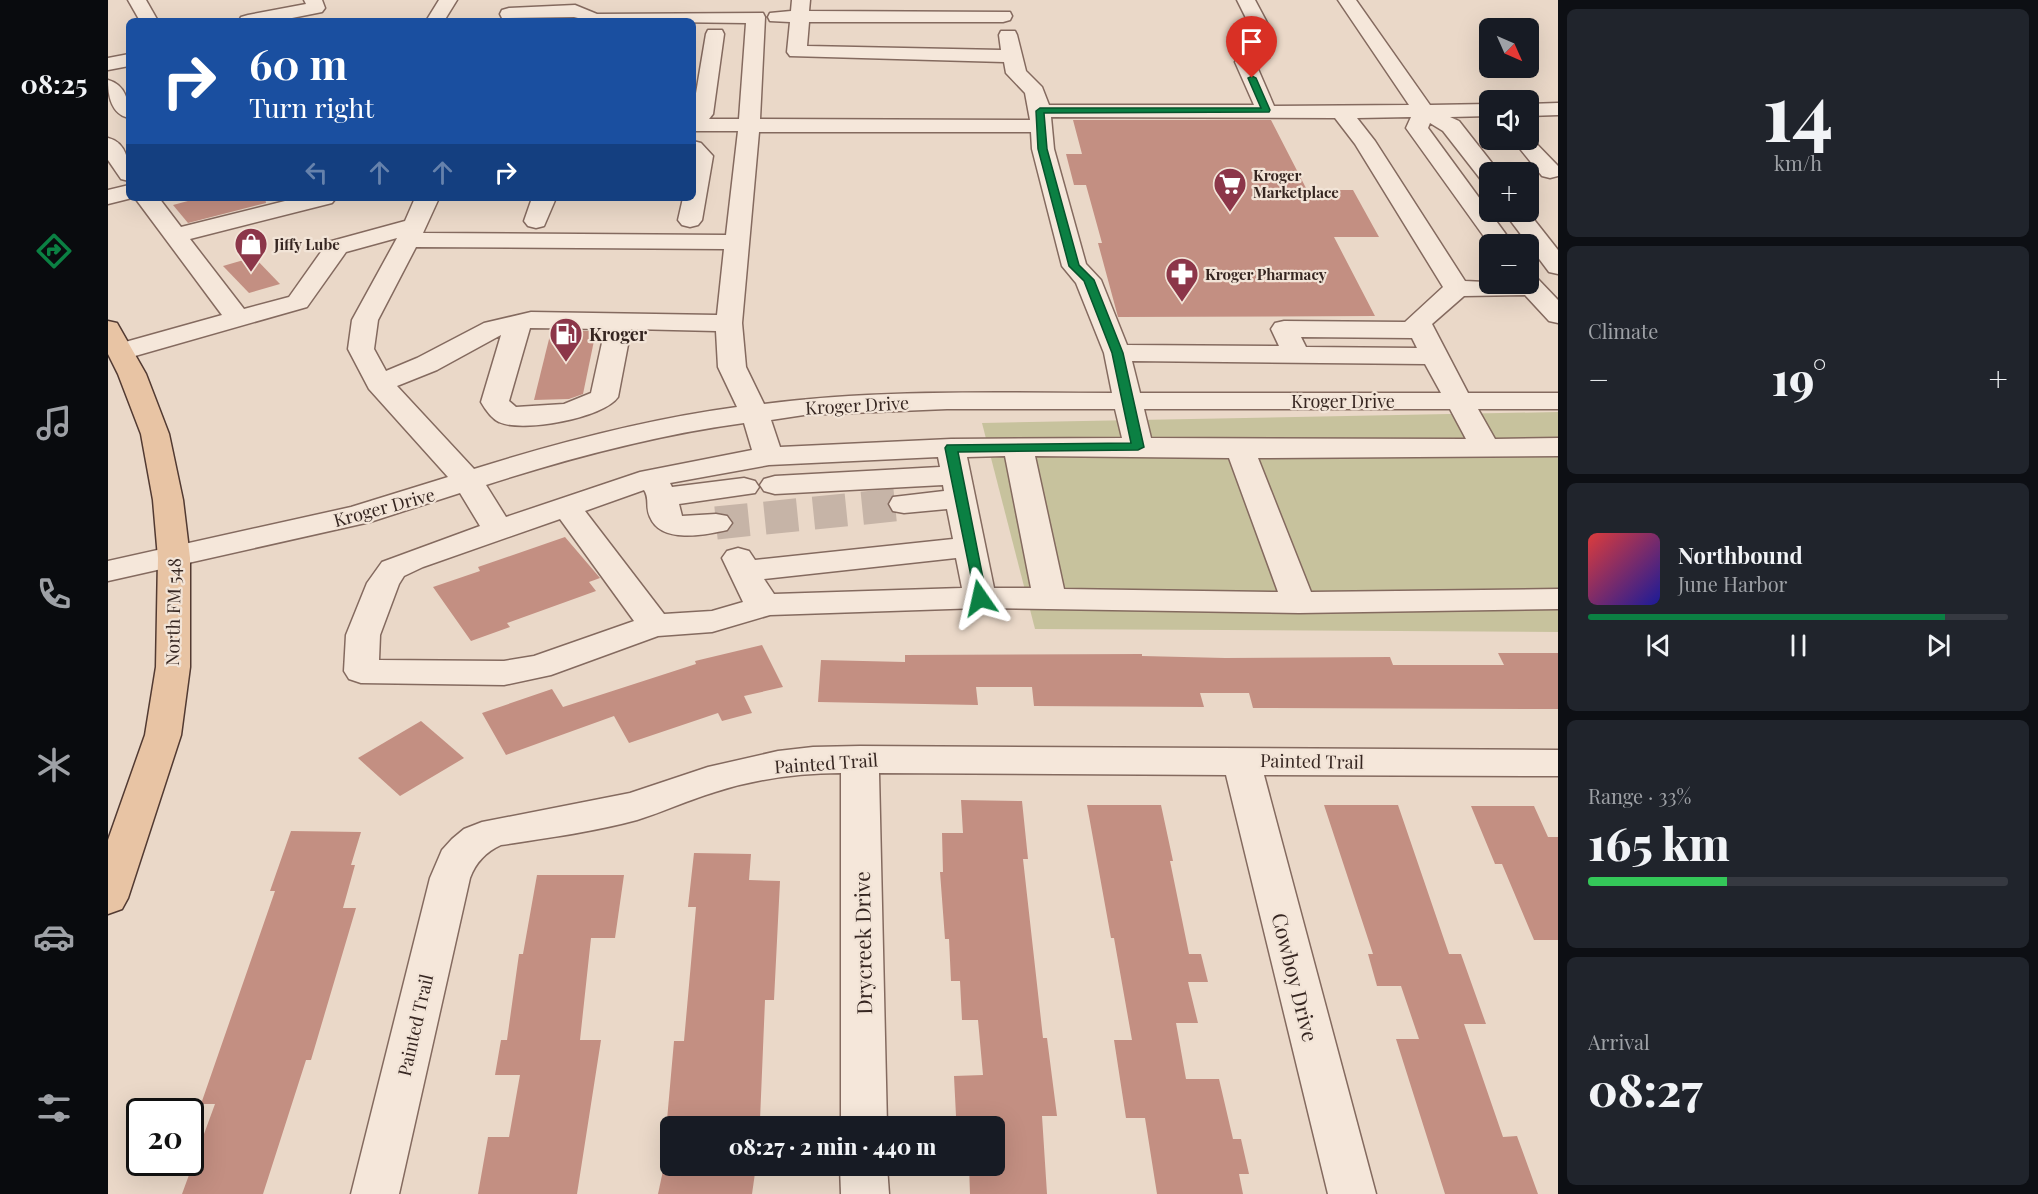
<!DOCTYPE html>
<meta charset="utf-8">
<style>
:root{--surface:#171b24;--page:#20242c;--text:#f1f3f6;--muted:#9ea1a6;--line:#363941;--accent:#0b8043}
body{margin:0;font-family:"Playfair Display",serif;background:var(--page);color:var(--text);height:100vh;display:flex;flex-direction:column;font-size:22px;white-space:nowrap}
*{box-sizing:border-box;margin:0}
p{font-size:20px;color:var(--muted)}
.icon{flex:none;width:33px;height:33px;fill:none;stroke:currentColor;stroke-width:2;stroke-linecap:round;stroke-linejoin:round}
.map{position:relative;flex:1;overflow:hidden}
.sheet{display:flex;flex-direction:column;gap:9px;padding:9px;background:#0d0f14;width:480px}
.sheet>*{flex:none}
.top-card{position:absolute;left:18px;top:18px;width:570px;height:183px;border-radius:9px;box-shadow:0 6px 24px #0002;background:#1a4fa0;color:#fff;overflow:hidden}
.needle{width:39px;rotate:135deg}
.fabs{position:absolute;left:1371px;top:18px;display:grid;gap:12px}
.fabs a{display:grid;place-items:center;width:60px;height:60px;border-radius:9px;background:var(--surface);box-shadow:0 6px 24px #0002;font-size:30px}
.speed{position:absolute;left:18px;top:1098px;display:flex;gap:12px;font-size:30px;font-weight:700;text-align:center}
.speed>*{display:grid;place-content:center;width:78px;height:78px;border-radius:50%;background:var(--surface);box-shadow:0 6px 24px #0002;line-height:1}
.speed .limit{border:3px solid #111;border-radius:9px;background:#fff;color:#111}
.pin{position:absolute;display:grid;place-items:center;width:51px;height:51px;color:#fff;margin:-62px -26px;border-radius:50% 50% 50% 0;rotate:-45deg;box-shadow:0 0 6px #0007}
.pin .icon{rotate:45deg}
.me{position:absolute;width:66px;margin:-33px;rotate:349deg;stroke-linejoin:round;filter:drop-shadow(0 0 4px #0008)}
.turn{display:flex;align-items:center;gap:21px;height:126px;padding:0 24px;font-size:27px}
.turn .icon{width:78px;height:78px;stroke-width:2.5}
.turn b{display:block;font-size:42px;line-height:51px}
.lanes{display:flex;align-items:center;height:57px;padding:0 24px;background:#0003;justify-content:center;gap:30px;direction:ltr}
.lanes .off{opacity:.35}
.big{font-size:45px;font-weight:800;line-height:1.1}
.sheet .tile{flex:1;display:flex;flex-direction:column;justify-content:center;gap:9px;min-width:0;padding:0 21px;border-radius:9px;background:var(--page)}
.sheet .dial{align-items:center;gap:0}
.dial b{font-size:78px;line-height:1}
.song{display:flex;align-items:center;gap:18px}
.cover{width:72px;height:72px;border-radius:9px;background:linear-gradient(135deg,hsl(0 70% 55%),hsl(240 70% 35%))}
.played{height:6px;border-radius:3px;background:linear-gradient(90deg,var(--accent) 85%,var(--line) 85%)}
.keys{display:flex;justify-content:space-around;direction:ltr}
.heat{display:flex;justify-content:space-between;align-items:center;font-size:33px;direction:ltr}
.charge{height:9px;border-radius:4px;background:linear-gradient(90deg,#34c759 33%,var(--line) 0)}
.trip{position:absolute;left:552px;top:1116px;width:345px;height:60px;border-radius:9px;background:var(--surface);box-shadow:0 6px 24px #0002;font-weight:800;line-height:60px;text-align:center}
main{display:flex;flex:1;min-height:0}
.menu{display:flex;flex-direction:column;width:108px;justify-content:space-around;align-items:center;background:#090b0e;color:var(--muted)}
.menu .icon{width:42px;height:42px}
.menu .selected{color:var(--accent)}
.menu b{font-size:27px;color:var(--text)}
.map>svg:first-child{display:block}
.green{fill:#c7c29d}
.building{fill:#c38f82}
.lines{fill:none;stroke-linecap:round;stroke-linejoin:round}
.minor-tunnel{stroke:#c6b4a7;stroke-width:33;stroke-dasharray:33 16;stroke-linecap:butt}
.minor-casing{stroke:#846a5f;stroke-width:3}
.major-casing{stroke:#523a32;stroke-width:3}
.minor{fill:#f5e7da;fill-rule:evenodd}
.major{fill:#e8c4a4;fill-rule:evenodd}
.route{fill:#0b8043;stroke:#07532c;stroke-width:1.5}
.labels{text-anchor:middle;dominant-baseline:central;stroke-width:4.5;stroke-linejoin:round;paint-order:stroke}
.far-poi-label{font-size:15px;font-weight:bold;fill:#362621;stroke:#f2e4d7;text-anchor:start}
.poi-label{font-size:18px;font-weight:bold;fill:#362621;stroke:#f2e4d7;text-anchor:start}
.street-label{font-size:18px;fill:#362621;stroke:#f2e4d7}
.near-street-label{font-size:21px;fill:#362621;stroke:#f2e4d7}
</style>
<main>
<nav class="menu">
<b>08:25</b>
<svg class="icon selected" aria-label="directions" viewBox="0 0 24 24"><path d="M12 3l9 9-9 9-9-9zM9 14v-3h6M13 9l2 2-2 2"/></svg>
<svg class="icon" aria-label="music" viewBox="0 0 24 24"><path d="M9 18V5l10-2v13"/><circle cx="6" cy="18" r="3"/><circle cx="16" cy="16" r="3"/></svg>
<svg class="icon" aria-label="phone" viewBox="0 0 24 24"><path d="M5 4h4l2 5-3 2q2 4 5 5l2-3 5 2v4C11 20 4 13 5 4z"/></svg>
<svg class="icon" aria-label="climate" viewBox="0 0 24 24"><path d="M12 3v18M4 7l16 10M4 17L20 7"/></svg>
<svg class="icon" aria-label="car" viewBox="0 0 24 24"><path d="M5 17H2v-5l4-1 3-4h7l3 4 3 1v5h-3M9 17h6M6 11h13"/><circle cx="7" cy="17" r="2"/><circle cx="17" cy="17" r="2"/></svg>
<svg class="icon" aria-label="filters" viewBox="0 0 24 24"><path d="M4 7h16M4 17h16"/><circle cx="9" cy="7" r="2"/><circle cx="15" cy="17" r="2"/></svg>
</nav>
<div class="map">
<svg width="1450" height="1194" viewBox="0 0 1450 1194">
<rect width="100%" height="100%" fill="#ead8c8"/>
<polygon class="green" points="1450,412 1450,632 927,629 874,423"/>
<g class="building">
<polygon points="965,120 1163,120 1199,190 1245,190 1271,237 1226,237 1267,316 1010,317 990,243 994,243 978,185 966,185 958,154 974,154"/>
<polygon points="91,198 157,198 158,203 80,223 65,205"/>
<polygon points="146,257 172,284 141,293 115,266"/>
<polygon points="443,331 488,331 475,394 461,399 426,400"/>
<polygon points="457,537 492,578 481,582 488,591 399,623 402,627 363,641 325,587 372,571 370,567"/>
<polygon points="654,645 675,687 636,696 644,713 614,721 610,713 521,743 506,716 398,755 374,713 444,689 455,707 588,664 587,661"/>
<polygon points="1390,653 1450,653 1450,709 1145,708 1141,693 1092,693 1096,707 926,706 924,687 868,687 870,705 710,702 713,660 797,662 797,655 1034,654 1034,656 1117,658 1282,657 1285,665 1396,665"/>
<polygon points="313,721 356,758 292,796 250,758"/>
<polygon points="853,800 914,801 920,859 915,859 935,1038 939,1038 949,1116 934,1116 939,1194 862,1194 861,1166 886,1166 886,1116 848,1116 846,1076 875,1075 870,1020 854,1020 852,981 843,981 841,939 837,939 832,872 835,872 834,833 855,833"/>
<polygon points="979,805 1053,805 1065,861 1062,861 1081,954 1093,954 1100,982 1080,982 1090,1023 1068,1023 1078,1079 1111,1079 1125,1139 1133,1139 1141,1174 1131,1174 1135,1194 1049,1194 1037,1118 1018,1118 1006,1040 1024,1040 1006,938 1003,938"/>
<polygon points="1216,805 1290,805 1341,954 1353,954 1378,1024 1356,1024 1395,1137 1409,1136 1430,1194 1337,1194 1288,1039 1311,1039 1293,986 1269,986 1260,954 1265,954"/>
<polygon points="1363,806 1426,806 1440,837 1450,837 1450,940 1426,940 1394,864 1387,864"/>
<polygon points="183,831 253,832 243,865 247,865 235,908 248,908 203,1060 198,1060 155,1194 74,1194 107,1104 93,1104 167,891 162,891"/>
<polygon points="586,853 643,854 641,880 672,881 666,1000 657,1000 652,1120 559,1120 566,1041 576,1041 588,907 580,907"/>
<polygon points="429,875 516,875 507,938 483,938 472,1040 493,1040 469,1194 370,1194 380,1137 401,1137 412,1075 387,1075 393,1040 399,1040 411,954 415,954"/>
<polygon points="556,1166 648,1166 644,1194 550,1194"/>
</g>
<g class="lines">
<polyline class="minor-tunnel" points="608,523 796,504"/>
<g class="minor-casing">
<g id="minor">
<polygon points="20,0 38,0 50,21 32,21"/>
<polygon points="196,0 214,0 217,8 214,12 169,21 131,21 133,17 140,15 198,4"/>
<polygon points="331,0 349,0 336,21 318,21"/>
<path d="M684,0H702L701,11L902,12L904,16L902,20L895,22H701L699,46L893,50L891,35L893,31H907L909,35L918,71L934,87L941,105H1146L1127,62L1141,43L1145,32L1129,0H1147L1164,32L1160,44L1147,62L1166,106L1301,105L1230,0H1248L1322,105L1382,104V116L1342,117L1351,121L1391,172H1382V183L1374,181L1335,131L1322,123L1320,128L1405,244L1382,245L1298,128L1303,117L1249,118L1267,141L1357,281L1420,284V276L1429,278L1450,300V323L1441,321L1417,295L1356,296L1324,324L1360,393H1450V409H1370L1387,439L1450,438V456L1150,458L1203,592L1450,589V609L1191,613L872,608L662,615L604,632L550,636L443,675L396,685L253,683L241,679L236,671L238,635L259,583L274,562L372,526L352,493L262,522L0,581V561L243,507L340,477L261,389L240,349L244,320L289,238L238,252L199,307L13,360L3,358L0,353L3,346L114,315L27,198H51L73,227L189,198H228L224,203L82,239L136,309L181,297L220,242L297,221L307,198H331L315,233L618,235L630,131H585V119H588L585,111L598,34L600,30H614L616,34L605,114L601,119H631L638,23L482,21L466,17L394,18L392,14L394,10L401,8L467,5L489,14L655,13L657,17L652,119L922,120L917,93L898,73L896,62L682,56L679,52L682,22L662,21L660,17L662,13L683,11ZM943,117L1227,118L1247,144L1335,287L1297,322L1176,321L1167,323L1163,329L1171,346L1019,345L993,280L978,264L946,149ZM651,132H923L924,149L954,266L968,283L996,353L1004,393C888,393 771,389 656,404L638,367L634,323ZM308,247L616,249L609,315L423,312L376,323L309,358L278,371L266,349L270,320ZM422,328L497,329L483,393L456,404L408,407L401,401ZM523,329L608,331L610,367L629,407C540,419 452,442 366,469L289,386L329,370L393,335L373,402C377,409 384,419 391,422C414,433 496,418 510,397ZM1193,337L1304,338L1309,348L1198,347ZM1024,361L1317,364L1333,393H1032ZM839,409H1007L1014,438L843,439L672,447L663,420L696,415ZM1036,409H1342L1358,439L1043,438ZM636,423L644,450L532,472L398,517L378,485C462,458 547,435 636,423ZM897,456L923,588H886L859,457ZM927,456L1121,458L1170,592L956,589ZM830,457L832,467L667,476L656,479L652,485L656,491L667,494L835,485L836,491L785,497L781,504L785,511L796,513L839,509L845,539L647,560L641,551L630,548L619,551L614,558L635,602L604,611L556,614L477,511L536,490C542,499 537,507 542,517C553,544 597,535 619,530L624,523L619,516L608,514L574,516L571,504L647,493L651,487L647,481L636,478L564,487L562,483L661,465ZM452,519L526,621L426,656L396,661L271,660L272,635L291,584L296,576L315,567ZM848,558L854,588L666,594L656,579Z"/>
<polygon points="21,54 21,66 0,70 0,58"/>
<path d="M0,80C18,85 21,102 21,118C3,114 0,96 0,80Z"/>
<polygon points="1450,103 1450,115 1420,116 1420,104"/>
<polygon points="1420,135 1450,166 1450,176 1442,178 1434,176 1405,140 1420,140"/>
<path d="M0,138C20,143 21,164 21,181L13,179L0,160Z"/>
<polygon points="585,141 593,143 605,156 594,220 590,225 582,227 574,225 570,220 575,198 585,198"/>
<polygon points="21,185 21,198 24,198 0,204 0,190"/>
<polygon points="424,198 448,198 436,226 428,228 420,226 416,221"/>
<polygon points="1396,212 1420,212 1450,250 1450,274 1441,272"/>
<path d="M752,746L1450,750V776L1156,775L1268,1194H1220L1118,775L771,773L779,1126H733V773C691,773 648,779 607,792C580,800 555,812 529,820C485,832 439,838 393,845C378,852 368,862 362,878L291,1194H243L322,878L334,850L344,839L356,829L374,822L522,793L600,767L670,751L705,747Z"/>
<polygon points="732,1166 779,1166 781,1194 733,1194"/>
</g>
</g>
<g class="major-casing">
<polygon id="major" points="0,321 9,323 38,374 61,434 75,500 82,558 82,667 73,735 20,898 14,909 0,914 0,840 37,735 48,667 50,558 45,500 33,434 10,374 0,354"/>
</g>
<use href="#minor" class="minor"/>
<use href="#major" class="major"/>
</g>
<polygon class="route" points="1144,76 1148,78 1162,110 1161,112 936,113 939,149 971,265 986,280 1015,353 1036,447 1030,450 850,452 879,598 872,602 868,601 837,448 839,445 1023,443 1004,353 976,281 961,266 930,149 928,111 932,108 1153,108 1140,78"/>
<defs>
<g id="supermarket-pin" transform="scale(1.725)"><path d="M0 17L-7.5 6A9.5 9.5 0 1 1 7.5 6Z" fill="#8c3649" stroke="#f2e4d7"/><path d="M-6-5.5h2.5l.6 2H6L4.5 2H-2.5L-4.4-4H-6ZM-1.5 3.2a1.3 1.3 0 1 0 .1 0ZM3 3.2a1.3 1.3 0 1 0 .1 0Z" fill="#fff"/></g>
<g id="shop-pin" transform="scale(1.725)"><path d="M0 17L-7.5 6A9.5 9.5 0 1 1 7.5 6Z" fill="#8c3649" stroke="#f2e4d7"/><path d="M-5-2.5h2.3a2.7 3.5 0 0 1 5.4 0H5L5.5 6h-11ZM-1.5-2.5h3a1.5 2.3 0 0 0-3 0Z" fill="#fff"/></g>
<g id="pharmacy-pin" transform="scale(1.725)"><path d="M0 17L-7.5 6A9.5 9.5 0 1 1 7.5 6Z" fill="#8c3649" stroke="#f2e4d7"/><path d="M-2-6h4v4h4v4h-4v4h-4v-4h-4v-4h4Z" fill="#fff"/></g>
<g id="fuel-pin" transform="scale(1.725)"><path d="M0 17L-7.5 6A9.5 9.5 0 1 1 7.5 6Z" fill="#8c3649" stroke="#f2e4d7"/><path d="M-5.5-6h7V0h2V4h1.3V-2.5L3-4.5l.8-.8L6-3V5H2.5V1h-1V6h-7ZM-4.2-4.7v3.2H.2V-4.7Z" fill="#fff"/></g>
</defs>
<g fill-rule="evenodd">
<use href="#supermarket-pin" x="1122" y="184"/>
<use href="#shop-pin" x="143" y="244"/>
<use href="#pharmacy-pin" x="1074" y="274"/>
<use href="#fuel-pin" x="458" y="334"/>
</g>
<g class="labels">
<g class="far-poi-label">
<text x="1145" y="175">Kroger<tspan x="1145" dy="17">Marketplace</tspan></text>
<text x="166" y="244">Jiffy Lube</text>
<text x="1097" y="274">Kroger Pharmacy</text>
</g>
<g class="poi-label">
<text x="481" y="334">Kroger</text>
</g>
<g class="street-label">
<text x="1235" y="401">Kroger Drive</text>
<text transform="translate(749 405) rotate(-3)">Kroger Drive</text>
<text transform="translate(276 507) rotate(-15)">Kroger Drive</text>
<text transform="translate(65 612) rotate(-89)">North FM 548</text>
<text transform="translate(1204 761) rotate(1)">Painted Trail</text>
<text transform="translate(718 763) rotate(-4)">Painted Trail</text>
<text transform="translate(307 1025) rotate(-77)">Painted Trail</text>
</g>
<g class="near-street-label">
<text transform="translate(754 943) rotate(-91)">Drycreek Drive</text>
<text transform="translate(1188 977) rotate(76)">Cowboy Drive</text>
</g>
</g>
</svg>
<div class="fabs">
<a><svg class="needle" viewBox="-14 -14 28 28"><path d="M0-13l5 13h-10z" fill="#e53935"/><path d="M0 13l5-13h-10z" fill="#9ea1a6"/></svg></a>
<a><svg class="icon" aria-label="sound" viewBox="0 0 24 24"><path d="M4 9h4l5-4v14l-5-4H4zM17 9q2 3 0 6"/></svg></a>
<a>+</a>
<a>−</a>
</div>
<div class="speed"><div class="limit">20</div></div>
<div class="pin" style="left:1144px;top:78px;background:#d93025"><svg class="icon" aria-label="arrive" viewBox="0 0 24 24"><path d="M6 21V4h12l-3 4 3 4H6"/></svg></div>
<svg class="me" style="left:872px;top:598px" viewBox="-20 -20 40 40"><path d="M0-17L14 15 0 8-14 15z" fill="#0b8043" stroke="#fff" stroke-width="4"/></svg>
<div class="trip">08:27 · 2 min · 440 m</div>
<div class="top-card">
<div class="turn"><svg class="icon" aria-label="right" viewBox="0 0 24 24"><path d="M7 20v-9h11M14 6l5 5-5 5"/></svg><div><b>60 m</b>Turn right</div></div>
<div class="lanes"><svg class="icon off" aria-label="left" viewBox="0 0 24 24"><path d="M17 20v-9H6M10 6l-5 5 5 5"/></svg><svg class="icon off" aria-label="ahead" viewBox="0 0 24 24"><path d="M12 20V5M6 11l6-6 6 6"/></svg><svg class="icon off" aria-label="ahead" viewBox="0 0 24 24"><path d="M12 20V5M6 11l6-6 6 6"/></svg><svg class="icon" aria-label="right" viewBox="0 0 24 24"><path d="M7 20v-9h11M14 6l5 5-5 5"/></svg></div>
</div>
</div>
<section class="sheet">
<div class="tile dial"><b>14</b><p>km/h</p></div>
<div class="tile"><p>Climate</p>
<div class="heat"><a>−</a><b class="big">19°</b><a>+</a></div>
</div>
<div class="tile">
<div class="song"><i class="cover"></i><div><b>Northbound</b><p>June Harbor</p></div></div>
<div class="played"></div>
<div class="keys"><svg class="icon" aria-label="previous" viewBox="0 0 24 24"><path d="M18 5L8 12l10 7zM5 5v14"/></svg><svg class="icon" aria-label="pause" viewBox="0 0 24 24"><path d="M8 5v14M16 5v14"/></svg><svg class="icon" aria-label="next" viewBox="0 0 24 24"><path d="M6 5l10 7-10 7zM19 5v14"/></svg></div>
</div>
<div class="tile"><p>Range · 33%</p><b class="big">165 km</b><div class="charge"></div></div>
<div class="tile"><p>Arrival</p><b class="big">08:27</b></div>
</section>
</main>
